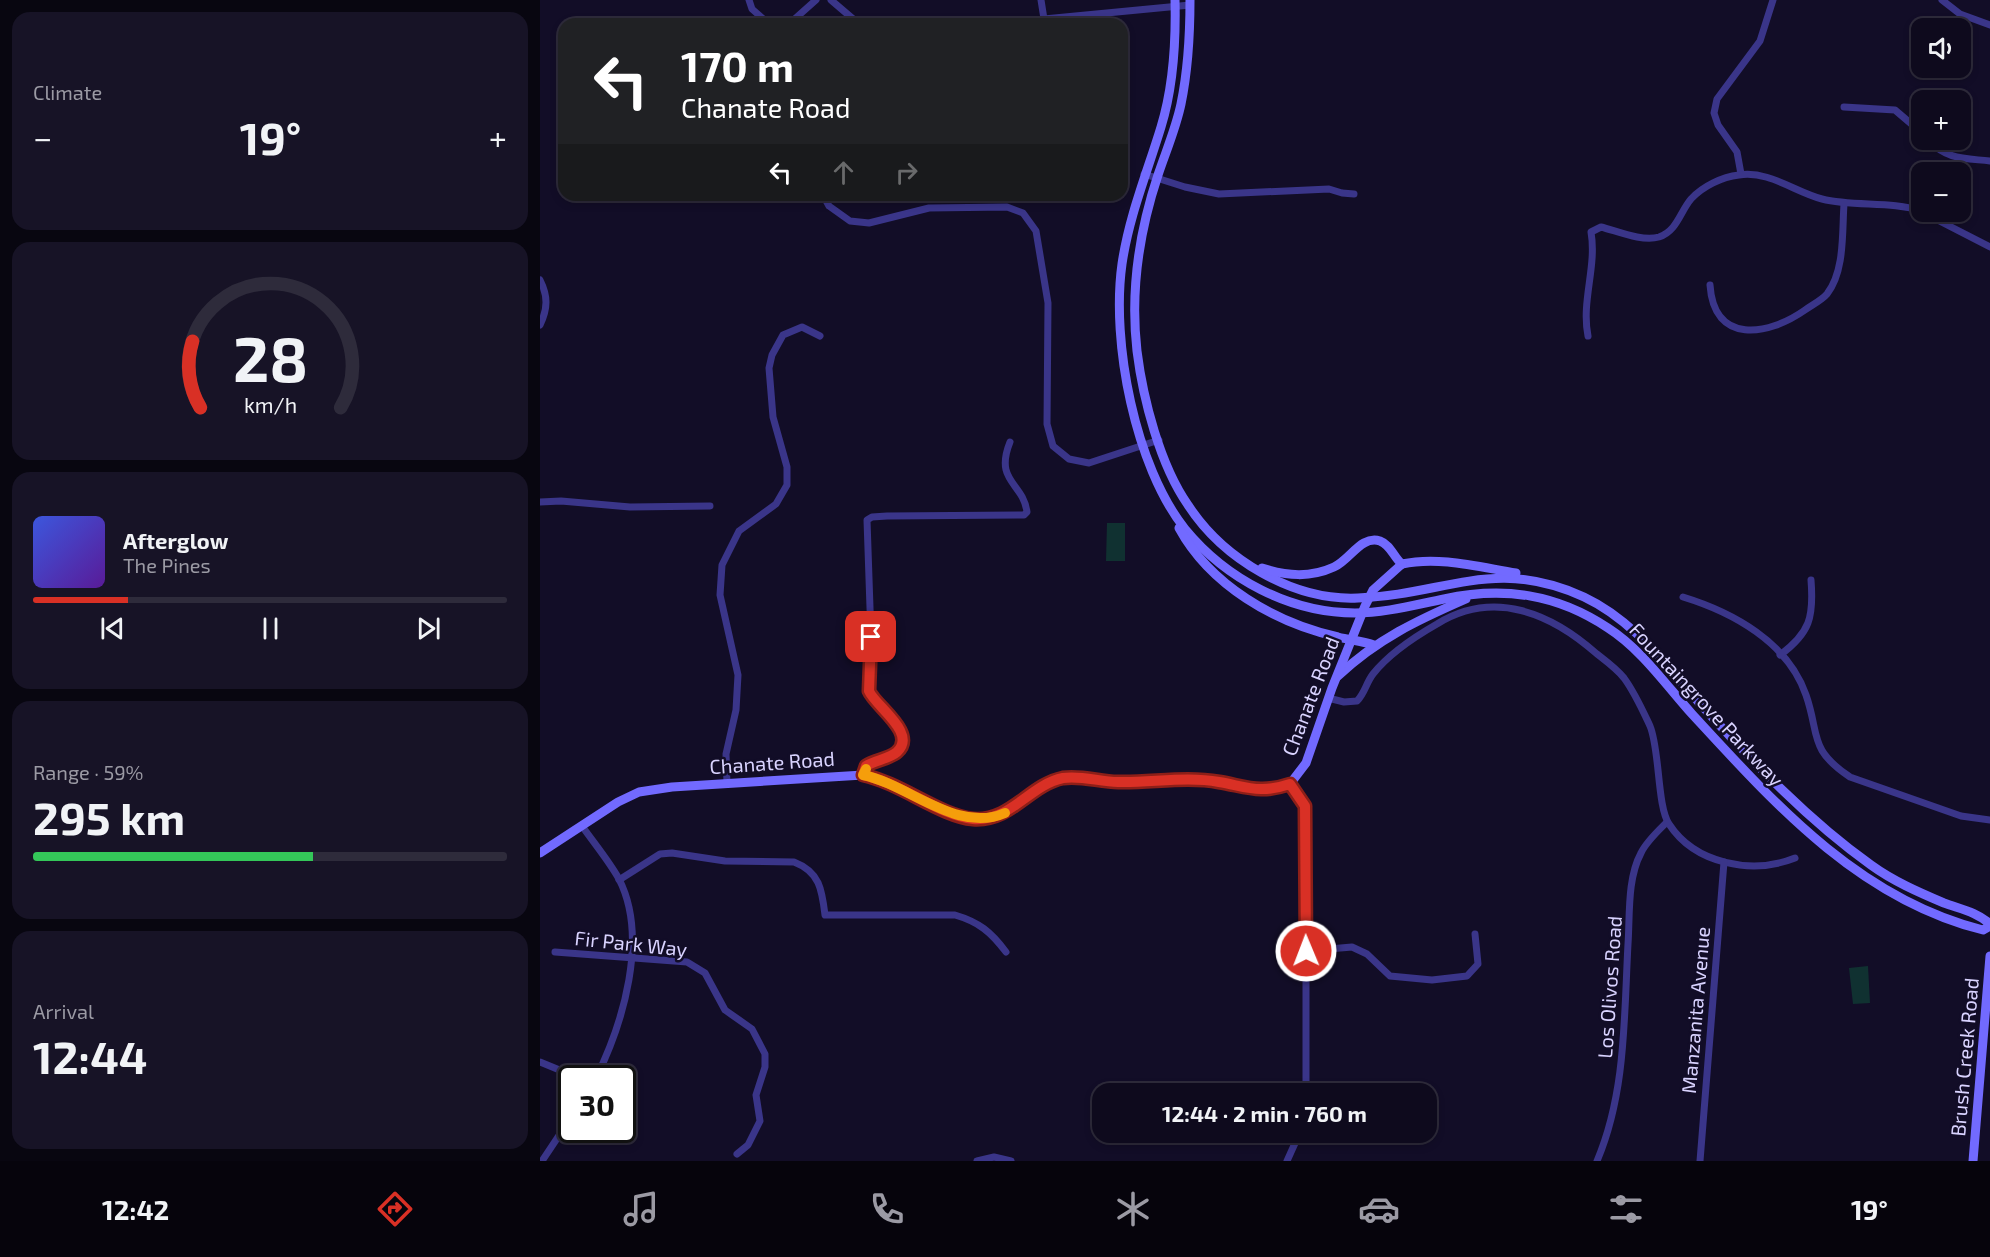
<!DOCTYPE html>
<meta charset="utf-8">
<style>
:root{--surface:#0e0a1d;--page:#171326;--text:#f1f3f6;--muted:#9b9aa4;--line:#2e2b3b;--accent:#d93025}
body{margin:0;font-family:"Exo 2",sans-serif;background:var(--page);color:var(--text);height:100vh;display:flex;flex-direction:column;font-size:22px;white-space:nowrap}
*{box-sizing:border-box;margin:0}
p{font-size:20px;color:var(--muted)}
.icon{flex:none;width:33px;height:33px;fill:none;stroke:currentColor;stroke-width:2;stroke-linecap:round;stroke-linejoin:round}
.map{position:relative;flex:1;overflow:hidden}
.side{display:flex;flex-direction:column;gap:12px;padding:12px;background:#080610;width:540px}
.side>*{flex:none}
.guide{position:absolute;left:18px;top:18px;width:570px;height:183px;border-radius:18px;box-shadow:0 3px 9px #0003,0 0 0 2px var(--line);background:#202124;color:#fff;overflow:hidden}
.fabs{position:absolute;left:1371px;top:18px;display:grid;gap:12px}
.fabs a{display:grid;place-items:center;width:60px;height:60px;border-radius:12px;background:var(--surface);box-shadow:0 3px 9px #0003,0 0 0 2px var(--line);font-size:30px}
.speed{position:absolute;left:18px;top:1065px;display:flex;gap:12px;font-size:30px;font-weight:700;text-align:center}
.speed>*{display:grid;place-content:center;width:78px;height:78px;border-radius:50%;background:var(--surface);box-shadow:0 3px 9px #0003,0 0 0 2px var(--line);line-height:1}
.speed .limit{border:3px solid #111;border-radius:9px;background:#fff;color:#111}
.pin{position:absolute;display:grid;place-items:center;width:51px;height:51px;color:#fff;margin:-26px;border-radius:12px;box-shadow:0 3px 9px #0006}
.me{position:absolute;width:66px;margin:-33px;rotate:359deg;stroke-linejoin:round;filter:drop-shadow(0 0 4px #0008)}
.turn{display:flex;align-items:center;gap:21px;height:126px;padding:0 24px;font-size:27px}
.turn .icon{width:78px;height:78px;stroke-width:2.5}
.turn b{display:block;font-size:42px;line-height:51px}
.lanes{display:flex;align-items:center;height:57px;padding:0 24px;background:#0003;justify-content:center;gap:30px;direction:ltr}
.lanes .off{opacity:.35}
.big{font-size:45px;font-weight:700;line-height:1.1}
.side .tile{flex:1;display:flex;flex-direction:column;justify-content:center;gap:9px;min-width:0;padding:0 21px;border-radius:18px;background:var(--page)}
.side .dial{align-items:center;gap:0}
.dial svg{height:156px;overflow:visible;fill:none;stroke:var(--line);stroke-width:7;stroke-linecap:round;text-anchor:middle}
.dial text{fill:var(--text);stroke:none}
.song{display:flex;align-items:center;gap:18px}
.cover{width:72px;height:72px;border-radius:9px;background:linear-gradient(135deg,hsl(230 70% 55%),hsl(270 70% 35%))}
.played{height:6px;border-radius:3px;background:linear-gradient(90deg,var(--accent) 20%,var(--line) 20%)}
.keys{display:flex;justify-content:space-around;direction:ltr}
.heat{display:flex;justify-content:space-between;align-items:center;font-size:33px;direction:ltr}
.charge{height:9px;border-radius:4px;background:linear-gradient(90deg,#34c759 59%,var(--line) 0)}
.trip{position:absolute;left:552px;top:1083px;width:345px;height:60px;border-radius:18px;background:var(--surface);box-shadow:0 3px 9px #0003,0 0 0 2px var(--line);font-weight:700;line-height:60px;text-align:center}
.dock{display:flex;height:96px;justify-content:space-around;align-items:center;background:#06040c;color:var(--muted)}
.dock .icon{width:42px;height:42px}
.dock .active{color:var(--accent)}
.dock b{font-size:27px;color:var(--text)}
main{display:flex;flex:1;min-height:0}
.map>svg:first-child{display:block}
.pitch{fill:#103131}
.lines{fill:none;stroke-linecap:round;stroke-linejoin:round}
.street{stroke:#3a3589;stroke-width:7}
.secondary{stroke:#726aff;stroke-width:9}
.route-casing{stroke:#8d1f18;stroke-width:15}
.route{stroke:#d93025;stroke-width:10}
.slow{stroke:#f59e0b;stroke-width:10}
.labels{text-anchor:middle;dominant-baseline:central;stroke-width:5;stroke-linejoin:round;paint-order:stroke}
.street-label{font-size:20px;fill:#d9d3ff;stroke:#120d27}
</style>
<main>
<section class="side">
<div class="tile"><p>Climate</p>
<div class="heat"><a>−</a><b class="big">19°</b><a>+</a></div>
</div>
<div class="tile dial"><svg viewBox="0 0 100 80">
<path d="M14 69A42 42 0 1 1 86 69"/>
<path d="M14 69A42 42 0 0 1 10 35" stroke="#d93025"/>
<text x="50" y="56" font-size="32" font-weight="700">28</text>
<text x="50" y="72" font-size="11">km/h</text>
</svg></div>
<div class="tile">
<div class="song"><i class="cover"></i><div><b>Afterglow</b><p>The Pines</p></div></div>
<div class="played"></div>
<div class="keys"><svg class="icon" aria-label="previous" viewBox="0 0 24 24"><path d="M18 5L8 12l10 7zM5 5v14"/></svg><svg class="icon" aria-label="pause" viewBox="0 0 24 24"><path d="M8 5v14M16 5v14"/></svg><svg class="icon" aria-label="next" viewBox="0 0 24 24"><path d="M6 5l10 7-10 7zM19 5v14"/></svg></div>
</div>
<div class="tile"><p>Range · 59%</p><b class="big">295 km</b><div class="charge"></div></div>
<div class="tile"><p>Arrival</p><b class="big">12:44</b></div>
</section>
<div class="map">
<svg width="1450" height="1161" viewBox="0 0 1450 1161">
<rect width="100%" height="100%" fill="#120d27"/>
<g class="pitch">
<polygon points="567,523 585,523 585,561 566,561"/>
<polygon points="1328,966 1330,1003 1313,1004 1309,968"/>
</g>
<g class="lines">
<g class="street">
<polyline points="209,0 212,9 229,24"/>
<polyline points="291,0 319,24"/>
<polyline points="501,0 504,19"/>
<polyline points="1402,0 1420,14 1450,25"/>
<polyline points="249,24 276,0"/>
<polyline points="484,24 504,19 650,5"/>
<polyline points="1304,107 1355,110 1382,133"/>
<path d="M1388,140C1408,160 1423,158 1450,161"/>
<polyline points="604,174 645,187 679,194 789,189 802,193 814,194"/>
<polyline points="1201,174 1197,152 1178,125 1174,113 1177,99 1220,41 1233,0"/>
<polyline points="283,195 289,206 310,221 329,223 389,208 467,207 483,213 496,231 508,303 507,424 513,446 529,459 549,463 619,440"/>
<polyline points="1382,212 1450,247"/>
<path d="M0,280C8,296 8,308 0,325"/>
<path d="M1170,285C1174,345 1228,336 1265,310C1272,305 1282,300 1287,294C1305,271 1302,232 1304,204"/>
<path d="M1048,336C1041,301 1057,267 1051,232L1061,227C1077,231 1102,242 1119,237C1137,231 1140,212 1151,199C1163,186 1182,177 1199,175C1228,170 1255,192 1282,199C1314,207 1350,201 1382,211"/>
<polyline points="0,502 21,501 90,507 170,506"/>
<path d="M1143,597C1192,612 1248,642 1266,695C1280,735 1268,749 1310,777L1421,816L1450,820"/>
<path d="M1240,655C1270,633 1274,617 1271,580"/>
<path d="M788,698L804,702L817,701C825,693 826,683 833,674C848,655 876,636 897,624C954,589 1011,613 1057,654C1066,661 1077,669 1084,678C1095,693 1102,709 1110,726C1120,750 1117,806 1129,824C1155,864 1212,875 1255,858"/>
<path d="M323,775L326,766C335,760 349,759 357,752C378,733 334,706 329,691L331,637L327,520L332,517L347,516L484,515L487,512C483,482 454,482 470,442"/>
<polyline points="187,784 186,754 196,710 198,675 180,595 182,565 199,531 236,504 247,485 247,467 233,417 229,368 232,355 243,335 262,327 280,336"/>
<polyline points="750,784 765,806 766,818 766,1094"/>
<path d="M42,826C54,843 69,861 79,879C109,938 83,1023 56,1078"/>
<path d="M79,880L120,854L132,853L185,861L254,862C280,872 282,890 285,915H415C439,922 451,932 466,952"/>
<polyline points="766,951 812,947 827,954 850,976 892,980 927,976 938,964 935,934"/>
<polyline points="15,952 147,962 165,973 185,1010 212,1029 225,1054 225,1067 216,1095 220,1121 208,1145 197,1154"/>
<polyline points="0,1062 39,1078"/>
<polyline points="2,1161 32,1116"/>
<polyline points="437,1161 454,1157 471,1161"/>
<polyline points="747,1161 760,1132"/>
<path d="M1057,1161C1086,1093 1084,1017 1088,944C1090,916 1087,879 1101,853C1106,842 1118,831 1127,822"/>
<polyline points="1160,1161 1184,862"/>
</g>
<g class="secondary">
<path d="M635,0C636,41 633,88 621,127C607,173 589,216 582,264C571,342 595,466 645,529C686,579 750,613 815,613C845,613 874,605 904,599C964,586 1017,594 1068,628C1101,649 1126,685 1152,714C1235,804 1319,899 1443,930L1450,926"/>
<path d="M650,0C650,34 648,70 641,104C636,128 626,151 618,175C599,232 590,290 597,351C603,399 620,465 648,505C683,559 753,601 818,598C904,595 955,556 1044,597C1095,621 1126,666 1163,707C1215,764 1268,820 1331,865C1353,881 1378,892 1404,903C1420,909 1437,912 1450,924"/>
<path d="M639,528C670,585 735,623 798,637C810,640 821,641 834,645"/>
<path d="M862,564C899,556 939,567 976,573"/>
<path d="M722,568C747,576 770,578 794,567C810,560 821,535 840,541C851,545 854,558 862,564"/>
<path d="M798,676C837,639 878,620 926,599"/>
<polyline points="0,853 78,802 99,792 132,787 323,775 356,785 422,817 446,819 471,810 511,782 525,778 606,783 657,780 726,791 750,784 766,763 792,688 825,606 833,590 862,564"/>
<polyline points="1433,1161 1450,956"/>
</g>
</g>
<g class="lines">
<g class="route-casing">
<path id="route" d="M331,637L329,691C335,706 378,733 357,752C349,759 335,760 326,766L323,775C361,783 400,816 433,819C471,822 489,785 523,778C541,775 560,782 578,782C611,783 646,776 679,782C708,787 720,794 750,784L765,806L766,951"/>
</g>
<use href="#route" class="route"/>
<path class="slow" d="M326,769L323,775C370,785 417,834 465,813"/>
</g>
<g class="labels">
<g class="street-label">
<text transform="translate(770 696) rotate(-69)">Chanate Road</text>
<text transform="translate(1167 704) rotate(47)">Fountaingrove Parkway</text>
<text transform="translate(232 762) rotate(-4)">Chanate Road</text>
<text transform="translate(91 943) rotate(6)">Fir Park Way</text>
<text transform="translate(1069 987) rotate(-86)">Los Olivos Road</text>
<text transform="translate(1155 1010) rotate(-85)">Manzanita Avenue</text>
<text transform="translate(1424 1057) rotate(-85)">Brush Creek Road</text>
</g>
</g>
</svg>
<div class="fabs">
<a><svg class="icon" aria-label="sound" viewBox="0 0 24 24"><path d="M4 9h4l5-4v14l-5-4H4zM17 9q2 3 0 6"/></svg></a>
<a>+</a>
<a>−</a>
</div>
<div class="speed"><div class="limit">30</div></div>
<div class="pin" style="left:331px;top:637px;background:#d93025"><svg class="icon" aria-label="arrive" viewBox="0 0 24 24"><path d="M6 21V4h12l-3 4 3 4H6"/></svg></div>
<svg class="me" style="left:766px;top:951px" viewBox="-20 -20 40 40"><circle r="17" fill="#d93025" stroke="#fff" stroke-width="3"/><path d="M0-11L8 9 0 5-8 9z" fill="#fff"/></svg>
<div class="trip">12:44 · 2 min · 760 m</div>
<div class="guide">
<div class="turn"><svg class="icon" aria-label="left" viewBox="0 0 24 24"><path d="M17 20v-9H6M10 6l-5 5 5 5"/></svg><div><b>170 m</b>Chanate Road</div></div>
<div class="lanes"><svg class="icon" aria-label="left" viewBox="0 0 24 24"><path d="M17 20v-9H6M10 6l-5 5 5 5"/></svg><svg class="icon off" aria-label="ahead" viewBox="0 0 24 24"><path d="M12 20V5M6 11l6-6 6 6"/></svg><svg class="icon off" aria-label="right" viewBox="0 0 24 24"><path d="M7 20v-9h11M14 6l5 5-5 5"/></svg></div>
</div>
</div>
</main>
<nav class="dock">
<b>12:42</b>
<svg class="icon active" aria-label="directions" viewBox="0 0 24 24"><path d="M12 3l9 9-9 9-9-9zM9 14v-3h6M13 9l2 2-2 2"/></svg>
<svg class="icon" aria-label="music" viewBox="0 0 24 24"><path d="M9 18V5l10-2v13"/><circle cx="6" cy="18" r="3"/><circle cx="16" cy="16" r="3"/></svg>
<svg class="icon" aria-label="phone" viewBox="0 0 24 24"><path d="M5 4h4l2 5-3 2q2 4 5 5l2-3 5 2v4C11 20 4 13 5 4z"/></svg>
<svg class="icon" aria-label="climate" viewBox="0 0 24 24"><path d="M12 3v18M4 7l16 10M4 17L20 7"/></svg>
<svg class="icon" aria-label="car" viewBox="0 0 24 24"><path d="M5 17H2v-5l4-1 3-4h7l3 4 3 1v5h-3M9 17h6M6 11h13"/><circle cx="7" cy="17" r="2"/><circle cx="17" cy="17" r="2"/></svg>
<svg class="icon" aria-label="filters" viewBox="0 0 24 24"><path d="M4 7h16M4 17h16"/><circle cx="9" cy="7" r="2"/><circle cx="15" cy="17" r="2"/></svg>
<b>19°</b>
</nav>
